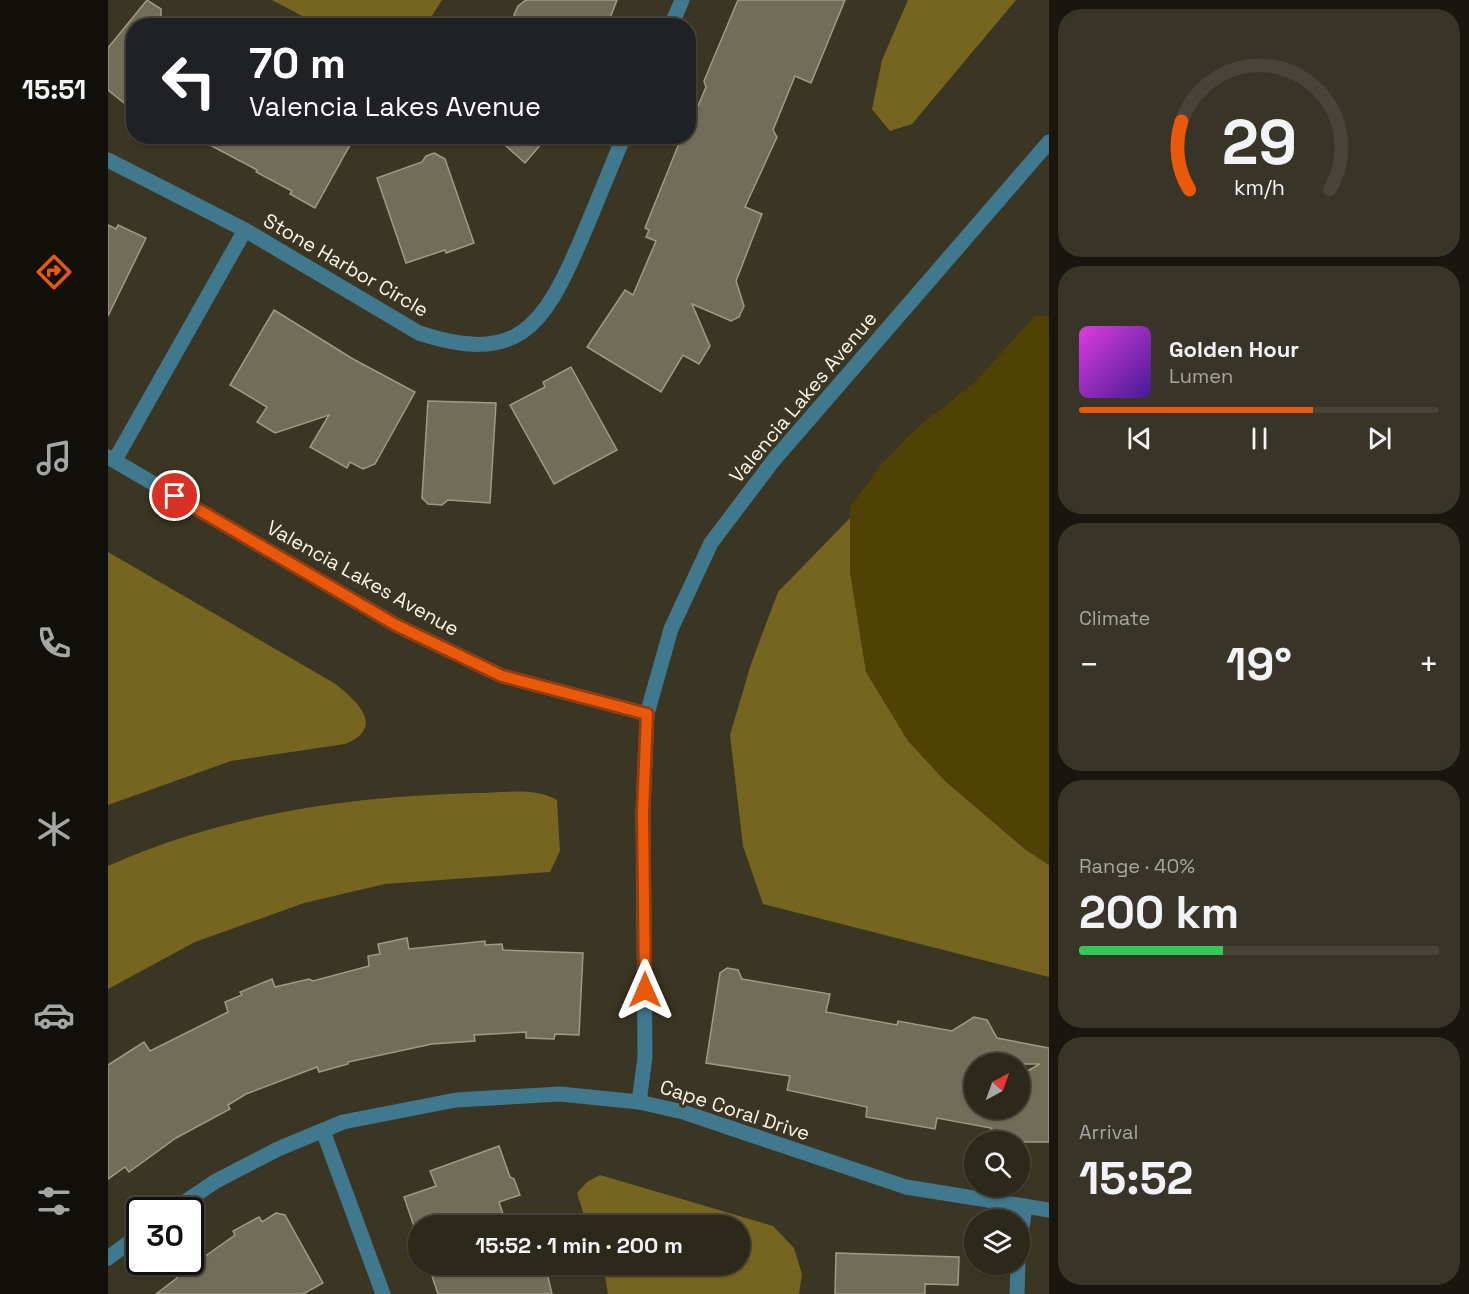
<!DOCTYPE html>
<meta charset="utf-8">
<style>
:root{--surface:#2c281a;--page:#383427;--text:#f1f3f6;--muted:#a6a6a2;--line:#484439;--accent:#ea580c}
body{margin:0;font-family:"Space Grotesk",sans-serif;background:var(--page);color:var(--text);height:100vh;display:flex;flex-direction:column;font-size:22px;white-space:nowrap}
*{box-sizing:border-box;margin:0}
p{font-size:20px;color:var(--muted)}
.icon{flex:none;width:33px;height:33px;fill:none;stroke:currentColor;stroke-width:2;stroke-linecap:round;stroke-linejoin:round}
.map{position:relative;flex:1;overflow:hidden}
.sheet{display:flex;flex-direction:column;gap:9px;padding:9px;background:#18160e;width:420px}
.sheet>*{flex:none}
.top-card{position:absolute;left:18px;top:18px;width:570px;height:126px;border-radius:24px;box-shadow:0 2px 4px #0004,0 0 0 2px var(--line);background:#202124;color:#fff;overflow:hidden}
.needle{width:39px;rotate:41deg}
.tools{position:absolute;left:856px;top:1053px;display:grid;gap:12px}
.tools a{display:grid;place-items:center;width:66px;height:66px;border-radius:50%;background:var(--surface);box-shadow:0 2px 4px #0004,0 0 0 2px var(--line);font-size:30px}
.speed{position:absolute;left:18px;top:1197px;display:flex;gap:12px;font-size:30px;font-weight:700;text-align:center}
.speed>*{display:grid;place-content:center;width:78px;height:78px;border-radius:50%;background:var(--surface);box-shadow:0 2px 4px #0004,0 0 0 2px var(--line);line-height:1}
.speed .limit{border:3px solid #111;border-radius:9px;background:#fff;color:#111}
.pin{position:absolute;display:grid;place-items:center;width:51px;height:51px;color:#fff;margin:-26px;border:3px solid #fff;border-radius:50%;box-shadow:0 2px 6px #0007}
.me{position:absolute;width:66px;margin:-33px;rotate:0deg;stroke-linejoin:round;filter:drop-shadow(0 0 4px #0008)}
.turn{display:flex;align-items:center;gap:21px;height:126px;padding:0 24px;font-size:27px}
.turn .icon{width:78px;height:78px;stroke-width:2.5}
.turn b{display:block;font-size:42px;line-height:51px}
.big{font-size:45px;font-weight:600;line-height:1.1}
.sheet .tile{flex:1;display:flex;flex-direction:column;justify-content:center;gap:9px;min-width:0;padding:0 21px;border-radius:24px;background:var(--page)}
.sheet .dial{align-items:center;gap:0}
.dial svg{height:156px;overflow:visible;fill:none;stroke:var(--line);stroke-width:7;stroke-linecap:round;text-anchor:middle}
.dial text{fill:var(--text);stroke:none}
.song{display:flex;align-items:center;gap:18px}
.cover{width:72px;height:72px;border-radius:9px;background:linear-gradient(135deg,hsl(300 70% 55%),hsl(260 70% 35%))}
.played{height:6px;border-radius:3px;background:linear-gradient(90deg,var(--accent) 65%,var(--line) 65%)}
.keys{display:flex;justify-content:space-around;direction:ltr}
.heat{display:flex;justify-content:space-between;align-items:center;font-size:33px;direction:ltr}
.charge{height:9px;border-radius:4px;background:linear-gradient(90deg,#34c759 40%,var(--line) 0)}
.trip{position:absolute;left:300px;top:1215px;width:342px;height:60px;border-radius:30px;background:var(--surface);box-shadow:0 2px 4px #0004,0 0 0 2px var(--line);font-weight:600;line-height:60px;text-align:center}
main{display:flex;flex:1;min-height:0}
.tab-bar{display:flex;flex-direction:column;width:108px;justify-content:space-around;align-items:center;background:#12100a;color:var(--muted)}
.tab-bar .icon{width:42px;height:42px}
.tab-bar .on{color:var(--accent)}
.tab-bar b{font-size:27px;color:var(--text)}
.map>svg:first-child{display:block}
.green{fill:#4f4204}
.forest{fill:#75651e}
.building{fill:#726d58;stroke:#9f9a83;stroke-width:1.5;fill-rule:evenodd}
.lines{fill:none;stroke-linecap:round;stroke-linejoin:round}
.street{stroke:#40788d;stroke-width:15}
.route-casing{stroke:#983908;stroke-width:15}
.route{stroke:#ea580c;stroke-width:10}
.labels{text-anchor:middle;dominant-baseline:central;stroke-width:6;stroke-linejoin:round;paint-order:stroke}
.street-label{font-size:20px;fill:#f7f4e8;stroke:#3b3623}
</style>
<main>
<nav class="tab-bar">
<b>15:51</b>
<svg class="icon on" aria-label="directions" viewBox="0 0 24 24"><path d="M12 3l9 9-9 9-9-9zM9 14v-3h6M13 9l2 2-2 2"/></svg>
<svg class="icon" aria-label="music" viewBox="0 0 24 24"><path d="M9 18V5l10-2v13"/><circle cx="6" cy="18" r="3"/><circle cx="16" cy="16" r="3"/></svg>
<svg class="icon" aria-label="phone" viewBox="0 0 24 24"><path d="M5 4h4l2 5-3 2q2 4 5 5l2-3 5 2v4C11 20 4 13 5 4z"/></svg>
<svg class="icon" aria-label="climate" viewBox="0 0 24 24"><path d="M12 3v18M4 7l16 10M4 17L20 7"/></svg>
<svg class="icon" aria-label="car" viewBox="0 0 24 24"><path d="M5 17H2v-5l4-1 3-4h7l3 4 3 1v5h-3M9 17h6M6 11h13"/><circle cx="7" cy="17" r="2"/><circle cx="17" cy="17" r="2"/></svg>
<svg class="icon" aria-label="filters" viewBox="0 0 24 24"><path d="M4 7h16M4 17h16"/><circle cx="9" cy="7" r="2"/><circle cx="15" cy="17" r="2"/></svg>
</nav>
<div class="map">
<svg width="941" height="1294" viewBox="0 0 941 1294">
<rect width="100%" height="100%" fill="#3b3623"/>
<polygon class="green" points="927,316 941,316 941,865 918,850 838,782 800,741 758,672 742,572 742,507 773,465 810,427 866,383"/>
<g class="forest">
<polygon points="164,0 334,0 318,25 211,25"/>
<polygon points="800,0 908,0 804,124 782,131 764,109 774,60"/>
<polygon points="742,518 742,572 758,672 800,741 838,782 918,850 941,865 941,977 655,904 635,846 622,735 643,664 670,592"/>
<path d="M0,552L226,683C248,700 279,727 237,744L123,761L0,805Z"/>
<path d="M368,793C393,793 427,787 449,800L452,851L442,872L277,884L196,903L87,942L0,989V866C116,814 242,796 368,793Z"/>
<polygon points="492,1175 665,1226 686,1248 694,1274 691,1294 500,1294 495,1265 632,1264 632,1226 479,1225 469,1193 479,1182"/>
</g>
<g class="building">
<polygon points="39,0 53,9 53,26 26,26 26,111 0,90 0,48"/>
<polygon points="418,0 509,0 499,26 413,26 406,15 410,6"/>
<polygon points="630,0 737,0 703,83 687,76 665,130 669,137 637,207 654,214 628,281 636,306 631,317 623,321 584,304 602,346 591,364 575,355 553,392 479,347 517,290 525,295 548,241 538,237 541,230 537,228 574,136 580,136 580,129 598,87 596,81"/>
<polygon points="85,136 247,136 207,208 182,194 184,191 148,172 149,170"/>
<polygon points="387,136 440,136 417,163"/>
<polygon points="326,153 337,159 366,243 338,253 337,250 298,263 269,178 314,162 318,156"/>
<polygon points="0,225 8,229 10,225 38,238 0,316"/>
<polygon points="166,310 245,359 307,392 267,464 255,469 242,462 239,468 202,447 221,415 167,433 149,422 159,407 122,385"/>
<polygon points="463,367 509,450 446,484 402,405 437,387 435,382"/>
<polygon points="320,401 388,403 382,503 340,500 334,505 320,504 314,498"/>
<polygon points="299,938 301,949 377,941 377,945 394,944 395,950 475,953 471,1035 447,1034 446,1039 418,1038 418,1032 366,1035 367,1041 324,1044 240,1062 240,1064 211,1072 209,1067 138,1094 120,1105 122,1109 68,1138 21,1172 17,1167 0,1179 0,1065 36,1042 42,1051 120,1012 117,1002 134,995 132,992 164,979 167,987 201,979 205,981 261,966 260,956 272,954 270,944"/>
<path d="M619,968L630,970L634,979L722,994L718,1012L789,1025L790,1021L844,1031L866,1017L879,1020L889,1038L941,1048V1142H881L883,1128L829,1118L827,1129L758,1117L759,1107L679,1090L682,1076L598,1063L612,973ZM867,1064H932L912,1075V1108H867Z"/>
<polygon points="391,1146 402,1177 406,1179 412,1195 391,1202 399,1226 310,1226 310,1238 296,1197 328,1186 322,1171"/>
<polygon points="168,1213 177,1215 215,1283 195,1294 48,1294 69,1278 66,1273 90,1256 93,1259 127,1235 125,1231 151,1217 154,1222"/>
<polygon points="728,1253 851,1257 850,1285 817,1284 817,1294 727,1294"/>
<polygon points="320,1264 437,1264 444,1294 330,1294"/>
</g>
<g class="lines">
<g class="street">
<polyline points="563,26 574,0"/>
<path d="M0,160L137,230L311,333C409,365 435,328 472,242C487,207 501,172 516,136"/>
<polyline points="0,457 288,625 394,676 539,714 563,629 603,543 665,461 941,142"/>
<polyline points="7,460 137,230"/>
<polyline points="531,1102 537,1057 535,812 539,714"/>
<polyline points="215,1131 275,1294"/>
<polyline points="65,1210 108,1181 170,1149 235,1122 348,1100 452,1094 531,1102 575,1112 798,1187 941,1210"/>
<polyline points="912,1242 917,1206"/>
<polyline points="0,1258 32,1234"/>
<polyline points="909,1294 910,1264"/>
</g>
</g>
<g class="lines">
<g class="route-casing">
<polyline id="route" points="67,496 288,625 394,676 539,714 535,812 537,990"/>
</g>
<use href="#route" class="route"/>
</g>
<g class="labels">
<g class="street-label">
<text transform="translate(238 265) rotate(30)">Stone Harbor Circle</text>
<text transform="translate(695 397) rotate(-50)">Valencia Lakes Avenue</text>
<text transform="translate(255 578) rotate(29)">Valencia Lakes Avenue</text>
<text transform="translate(627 1110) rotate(18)">Cape Coral Drive</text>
</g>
</g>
</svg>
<div class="tools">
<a><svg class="needle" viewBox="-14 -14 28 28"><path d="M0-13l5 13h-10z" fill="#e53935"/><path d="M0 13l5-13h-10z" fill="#a6a6a2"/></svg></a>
<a><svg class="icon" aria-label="search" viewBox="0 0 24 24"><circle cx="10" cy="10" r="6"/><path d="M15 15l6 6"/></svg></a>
<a><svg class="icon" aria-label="layers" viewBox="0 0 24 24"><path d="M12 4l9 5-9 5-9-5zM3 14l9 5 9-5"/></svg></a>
</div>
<div class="speed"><div class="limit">30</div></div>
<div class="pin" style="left:67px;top:496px;background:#d93025"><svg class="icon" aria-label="arrive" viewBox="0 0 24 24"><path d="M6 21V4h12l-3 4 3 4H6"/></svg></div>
<svg class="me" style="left:537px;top:990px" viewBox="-20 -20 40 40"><path d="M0-17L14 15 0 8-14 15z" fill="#ea580c" stroke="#fff" stroke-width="4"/></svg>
<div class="trip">15:52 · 1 min · 200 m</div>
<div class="top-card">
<div class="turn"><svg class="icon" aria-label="left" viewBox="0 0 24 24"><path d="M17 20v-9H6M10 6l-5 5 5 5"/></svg><div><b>70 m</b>Valencia Lakes Avenue</div></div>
</div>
</div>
<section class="sheet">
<div class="tile dial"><svg viewBox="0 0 100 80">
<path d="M14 69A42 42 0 1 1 86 69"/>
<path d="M14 69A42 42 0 0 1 10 34" stroke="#ea580c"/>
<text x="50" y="56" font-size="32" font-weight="700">29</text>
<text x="50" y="72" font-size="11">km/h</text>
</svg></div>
<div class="tile">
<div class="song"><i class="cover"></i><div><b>Golden Hour</b><p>Lumen</p></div></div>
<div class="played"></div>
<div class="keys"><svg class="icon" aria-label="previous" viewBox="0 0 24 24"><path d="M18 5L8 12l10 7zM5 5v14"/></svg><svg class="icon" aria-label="pause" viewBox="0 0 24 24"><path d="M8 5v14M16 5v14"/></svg><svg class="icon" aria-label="next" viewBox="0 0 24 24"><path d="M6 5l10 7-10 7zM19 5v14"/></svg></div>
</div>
<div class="tile"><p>Climate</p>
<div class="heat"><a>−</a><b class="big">19°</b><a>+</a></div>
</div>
<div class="tile"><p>Range · 40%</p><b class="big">200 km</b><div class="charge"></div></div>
<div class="tile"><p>Arrival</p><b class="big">15:52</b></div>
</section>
</main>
